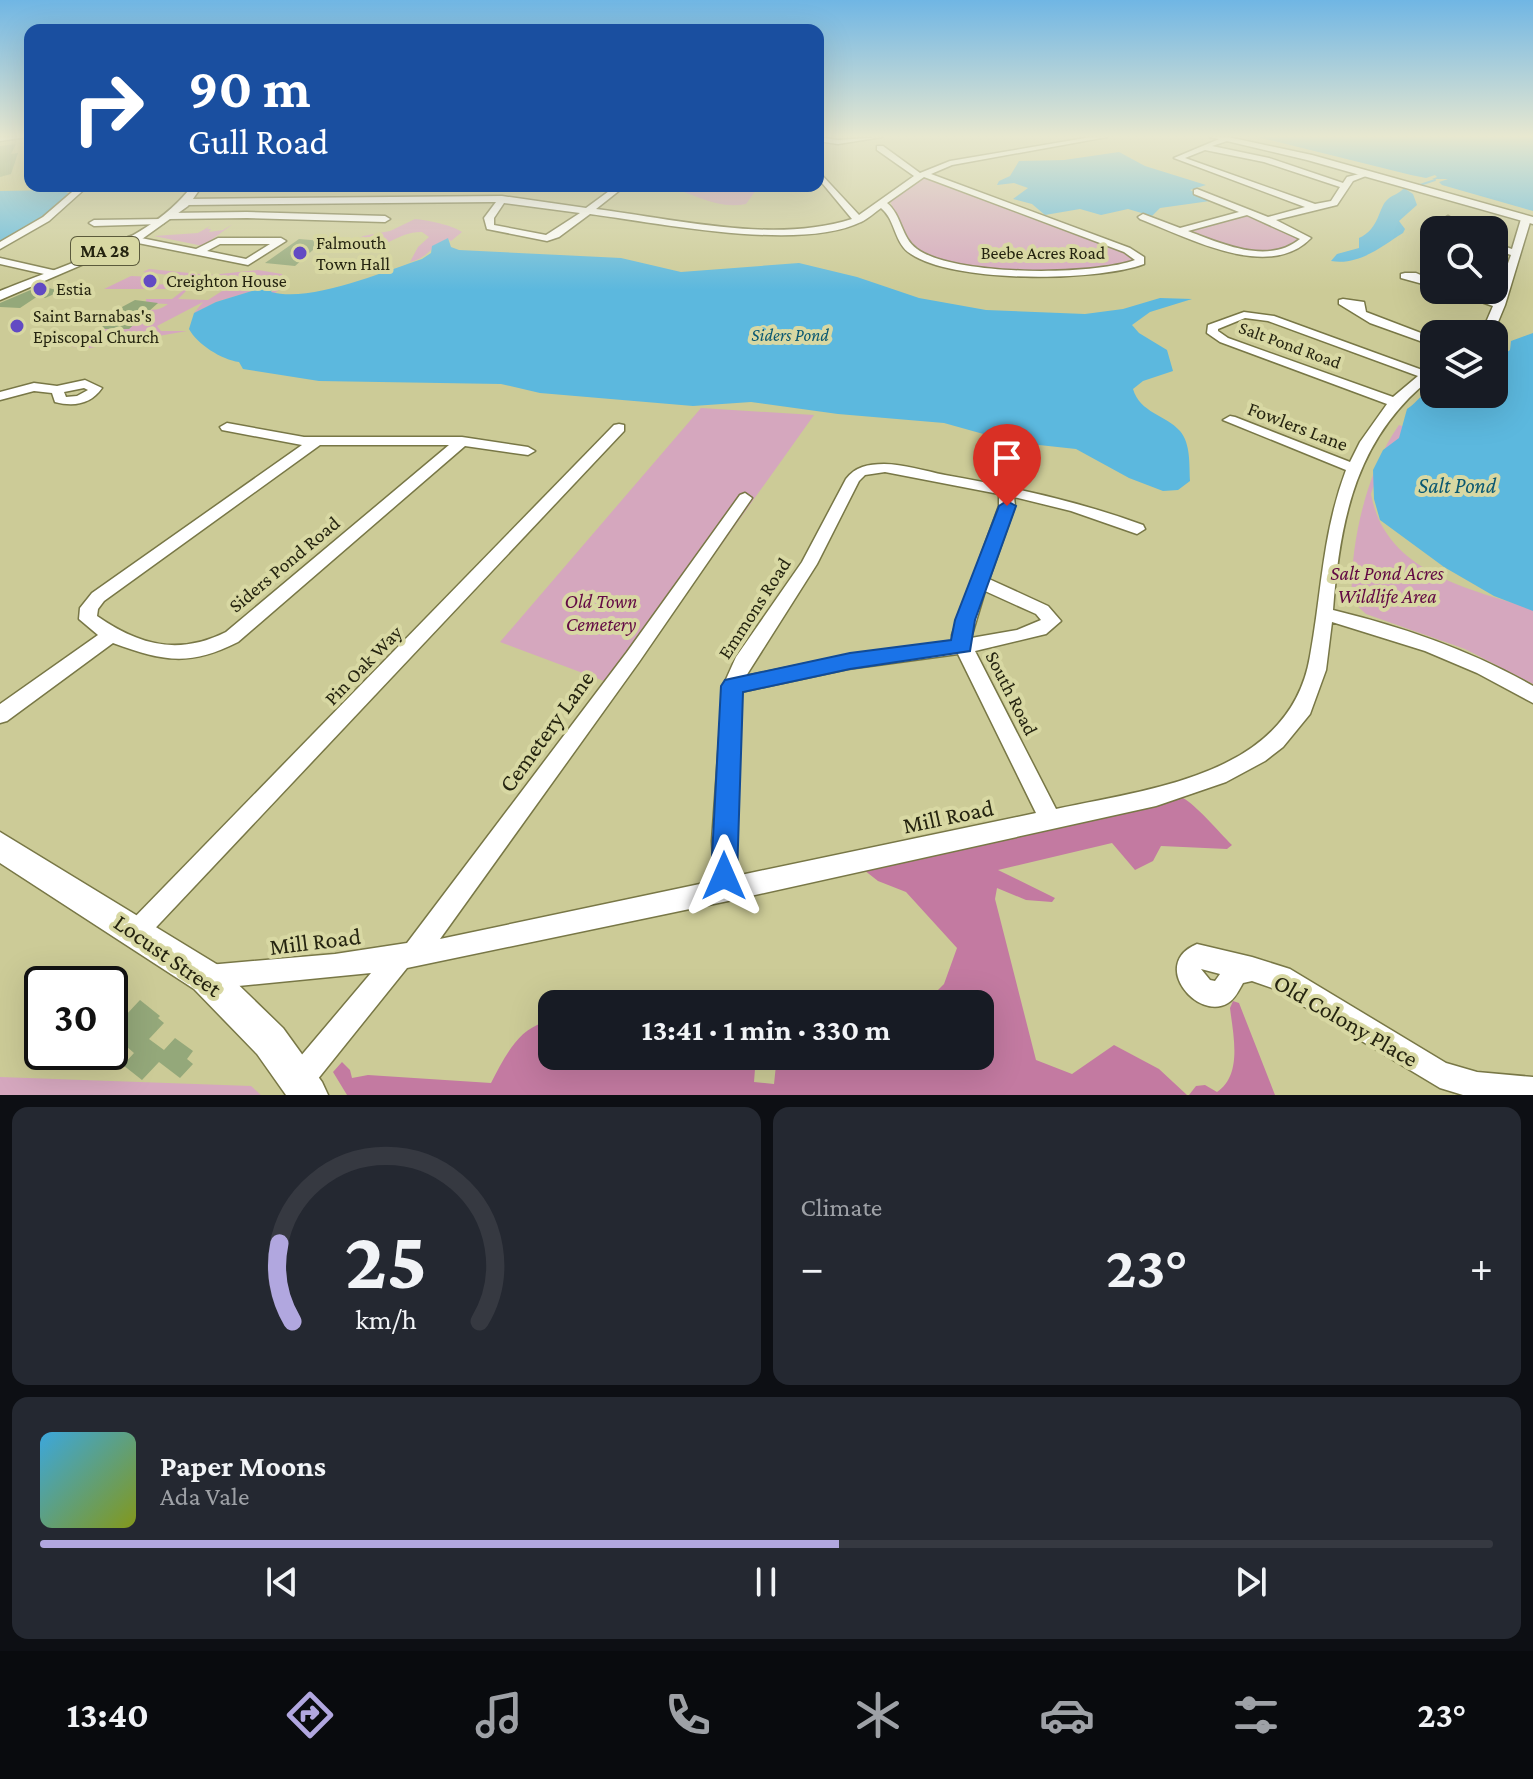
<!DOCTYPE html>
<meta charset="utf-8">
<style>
:root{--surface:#171b24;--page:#242831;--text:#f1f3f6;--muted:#9ea1a6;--line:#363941;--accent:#b1a7df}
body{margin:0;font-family:"Crimson Pro",serif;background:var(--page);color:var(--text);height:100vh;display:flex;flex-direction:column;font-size:30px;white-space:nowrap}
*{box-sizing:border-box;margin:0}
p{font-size:26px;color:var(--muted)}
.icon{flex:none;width:44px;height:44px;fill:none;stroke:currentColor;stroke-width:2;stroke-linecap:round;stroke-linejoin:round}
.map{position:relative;height:1095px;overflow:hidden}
.panel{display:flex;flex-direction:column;gap:12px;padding:12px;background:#0d0f14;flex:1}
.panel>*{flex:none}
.banner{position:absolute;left:24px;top:24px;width:800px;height:168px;border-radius:16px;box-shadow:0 8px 32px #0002;background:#1a4fa0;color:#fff;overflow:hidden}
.fabs{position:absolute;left:1420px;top:216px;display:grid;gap:16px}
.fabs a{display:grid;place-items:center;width:88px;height:88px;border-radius:16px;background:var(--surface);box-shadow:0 8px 32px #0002;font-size:40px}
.speed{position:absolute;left:24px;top:966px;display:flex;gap:16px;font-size:40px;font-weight:700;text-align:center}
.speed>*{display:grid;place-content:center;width:104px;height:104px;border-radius:50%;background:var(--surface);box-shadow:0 8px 32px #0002;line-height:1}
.speed .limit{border:4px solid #111;border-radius:12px;background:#fff;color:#111}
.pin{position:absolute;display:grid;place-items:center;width:68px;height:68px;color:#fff;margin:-82px -34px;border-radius:50% 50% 50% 0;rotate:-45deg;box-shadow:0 0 8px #0007}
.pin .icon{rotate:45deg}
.me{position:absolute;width:88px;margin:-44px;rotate:0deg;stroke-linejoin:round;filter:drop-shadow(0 0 6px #0008)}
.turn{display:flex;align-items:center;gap:28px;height:168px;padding:0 32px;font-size:36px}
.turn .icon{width:104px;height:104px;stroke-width:2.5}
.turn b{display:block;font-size:56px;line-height:68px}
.big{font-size:60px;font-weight:700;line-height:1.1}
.panel .widget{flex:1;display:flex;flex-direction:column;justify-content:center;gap:12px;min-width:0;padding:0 28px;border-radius:16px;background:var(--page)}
.panel .dial{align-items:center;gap:0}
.dial svg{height:208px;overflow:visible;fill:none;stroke:var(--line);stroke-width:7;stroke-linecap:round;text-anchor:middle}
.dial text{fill:var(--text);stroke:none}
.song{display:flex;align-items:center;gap:24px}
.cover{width:96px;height:96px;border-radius:12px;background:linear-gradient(135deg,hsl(200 70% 55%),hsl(70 70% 35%))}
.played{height:8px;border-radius:4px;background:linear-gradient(90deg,var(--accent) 55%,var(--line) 55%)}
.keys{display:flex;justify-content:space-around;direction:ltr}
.heat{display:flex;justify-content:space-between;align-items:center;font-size:44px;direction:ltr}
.panel .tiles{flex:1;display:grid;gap:12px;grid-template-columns:1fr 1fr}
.widget:last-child{grid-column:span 2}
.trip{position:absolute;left:538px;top:990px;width:456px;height:80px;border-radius:16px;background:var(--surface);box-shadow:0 8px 32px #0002;font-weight:700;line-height:80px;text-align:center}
.tab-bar{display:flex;height:128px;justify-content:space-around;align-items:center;background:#090b0e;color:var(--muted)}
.tab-bar .icon{width:56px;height:56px}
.tab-bar .selected{color:var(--accent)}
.tab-bar b{font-size:36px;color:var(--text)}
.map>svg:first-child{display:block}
.built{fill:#c4c287}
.green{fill:#d5a7be}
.forest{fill:#c37aa1}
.water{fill:#5cb8de}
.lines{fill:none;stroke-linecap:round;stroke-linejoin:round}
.stream{stroke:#5cb8de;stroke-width:2}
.building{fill:#94a87a}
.minor-casing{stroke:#787746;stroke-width:3}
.major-casing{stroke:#787746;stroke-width:3}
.highway-casing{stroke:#787746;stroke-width:3}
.minor{fill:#fff;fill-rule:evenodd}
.major{fill:#fff;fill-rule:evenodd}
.highway{fill:#fff;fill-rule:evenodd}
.route{fill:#1a73e8;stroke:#114b97;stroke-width:2}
.poi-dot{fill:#624ac3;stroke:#d8d8a3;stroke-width:3}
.labels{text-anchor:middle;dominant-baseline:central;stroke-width:8;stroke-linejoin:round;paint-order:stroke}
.far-poi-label{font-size:18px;fill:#252410;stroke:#d8d8a3;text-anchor:start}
.shield{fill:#d8d8a3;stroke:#5b5a3c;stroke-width:2}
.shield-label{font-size:18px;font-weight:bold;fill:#252410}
.far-street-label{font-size:18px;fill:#252410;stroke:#d8d8a3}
.far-water-label{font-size:18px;font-style:italic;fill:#0a5871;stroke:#d8d8a3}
.street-label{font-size:20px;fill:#252410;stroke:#d8d8a3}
.park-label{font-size:20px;font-style:italic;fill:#630a44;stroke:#d8d8a3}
.water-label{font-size:22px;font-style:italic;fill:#0a5871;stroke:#d8d8a3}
.near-street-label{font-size:24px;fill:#252410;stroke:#d8d8a3}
</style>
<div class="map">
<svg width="1533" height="1095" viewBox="0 0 1533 1095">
<rect width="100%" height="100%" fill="#cccb97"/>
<polygon class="built" points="0,137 30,137 30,186 73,186 67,191 0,191"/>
<g class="green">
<path d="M923,177L1120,249L1136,260C1088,273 980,277 932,260C926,257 918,250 912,245C901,236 896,214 890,201Z"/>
<path d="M668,186H754L756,190L746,204C719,210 693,194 668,186Z"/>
<polygon points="1240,216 1252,216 1302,238 1280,254 1247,252 1191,232"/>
<path d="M415,219C427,220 452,225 462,232L451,241L448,239C431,245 430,257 410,262L418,247L429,237L422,232C393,231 377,260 348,246L363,236L390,231Z"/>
<polygon points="233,224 203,246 154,236 198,233 210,226 207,229 211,229 209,232 223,230"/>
<path d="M149,269L210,275L258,270L282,274L285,285L275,293H271L275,286L272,285L216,302L194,313L203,302L157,326L161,331H187L90,348L72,347C80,339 125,315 138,311C151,308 156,313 168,304L146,303V299H172L185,289H104L131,276L155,277L144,280L149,282L146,284L192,285L178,299L208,300L233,284C227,280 157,274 143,272Z"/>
<polygon points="701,408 814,415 620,687 500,642"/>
<path d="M1399,425L1418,431L1378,473L1371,494C1385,572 1469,589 1533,609V684L1465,649L1366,614L1352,601C1349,546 1367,469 1399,425Z"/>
<polygon points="0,1077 251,1086 261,1095 0,1095"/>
</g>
<g class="forest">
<path d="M1183,798C1196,805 1219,832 1232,845L1227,849L1161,846L1153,861L1135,870L1112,843L998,870L1055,898L1052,902L1026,900L997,888L995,899L1036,1060L1072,1074L1114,1045L1159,1069L1187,1095H347L333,1072L342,1062L350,1070L352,1078L368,1075L491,1083C503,1060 517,1030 543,1023L552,1029V1056H555L556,1065L574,1063L578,1056H756L754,1082L774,1084L777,1056H980V1004H924L944,984L957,948L906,892L878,881L864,870Z"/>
<path d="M1233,1001L1239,1003L1275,1095H1189L1196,1086L1205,1085L1217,1092C1243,1075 1233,1034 1230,1008Z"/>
</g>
<g class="water">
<polygon points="1258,137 1533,137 1533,211 1442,185 1439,182 1448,179 1432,179 1437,177 1435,175 1426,178 1411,175"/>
<polygon points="1119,152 1145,166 1206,185 1190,190 1210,201 1160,208 1152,216 1128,209 1101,215 1080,209 1045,215 1032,204 1013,199 1028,188 1014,183 997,185 999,181 1010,176 1019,161 1064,160"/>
<path d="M1404,188L1413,194L1417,205L1399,221L1405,229L1403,233C1382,246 1359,266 1331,261L1337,254L1359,248V238C1380,229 1378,207 1388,199C1394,194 1399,194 1404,188Z"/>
<polygon points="61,190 71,194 48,214 0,242 0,191"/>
<path d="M448,238L451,247L459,250L621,258L681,272L799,263L857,277L919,298L986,310L1085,314L1123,309L1160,298L1192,299L1150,312L1132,325L1139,333L1167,350L1173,371L1143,381L1133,389C1140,413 1166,415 1180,431C1191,444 1189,465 1190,481L1178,490L1163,491L1129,478L1076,449L1012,442L944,423L838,414L751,402L693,406L540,393L501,384L319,381L243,369L239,362C222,360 197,344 189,329L194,313L216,302L272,285H275L271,292C311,303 382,272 422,259L431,253L432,246Z"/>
<path d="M1533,333V611L1494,596L1444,567L1380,520L1374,499L1373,470L1383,450L1399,438L1407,409C1418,402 1423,392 1434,384V394H1494V361L1510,350L1511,341Z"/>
</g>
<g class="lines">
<polyline class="stream" points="1417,186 1435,180"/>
</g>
<g class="building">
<polygon points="16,144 11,154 18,153 11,174 0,177 0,146"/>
<polygon points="299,239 323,241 295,266 265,263"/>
<polygon points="40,286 61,291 45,298 38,296 20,308 0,307 0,303"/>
<polygon points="135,300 158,303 129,329 99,329 116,317 111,317 122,307"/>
<polygon points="140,1000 160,1016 158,1018 164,1023 149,1039 164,1050 175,1038 193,1051 187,1059 193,1064 180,1078 159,1062 142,1080 123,1065 134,1053 110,1032"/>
</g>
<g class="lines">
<g class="minor-casing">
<g id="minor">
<polygon points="0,137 25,137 0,141"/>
<polygon points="818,137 838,140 882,137 838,144 818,141"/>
<path d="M1091,137H1107L952,165L931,174L1130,248L1144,257V264C1095,282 954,283 911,254C894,244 896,220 881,208C875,212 868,219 861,222C800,252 658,223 590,214L559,237L547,241L487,229L484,218L496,202H492L186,205L182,202L186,199L502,196L586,208L616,186H625L596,209C676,219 774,244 852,219L818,178V171L859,215L914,176L877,150V146H883L920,173L950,161ZM924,177L1124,252L1135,260C1092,276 954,276 917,249C901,238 902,215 887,203ZM504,203L580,213L546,235L494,225V218Z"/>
<path d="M1224,137L1227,141L1212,146L1269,158L1343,183L1347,177L1367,172L1371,174L1353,181L1337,205L1276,220L1311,238C1269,282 1187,237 1140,219L1138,217L1143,214L1180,228L1239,212L1194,194V190L1197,189L1268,217L1305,207L1174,158ZM1205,150L1264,162L1340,187L1331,201L1315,204L1185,158ZM1247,215L1300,239C1268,265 1222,244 1188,231Z"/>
<polygon points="79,186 88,186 49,221 0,249 0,242 43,217"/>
<polygon points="262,186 256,190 252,187 252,186"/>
<polygon points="247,212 385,216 390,219 385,222 247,218 168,219 163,216 168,213"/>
<polygon points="1448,216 1453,219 1449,230 1439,230 1443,219"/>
<polygon points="1526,216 1531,219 1505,305 1493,334 1481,334 1493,306 1447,290 1463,290 1495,300 1511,255 1494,249 1494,243 1512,249 1521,219"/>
<polygon points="164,219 164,223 161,224 94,226 89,223 94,220"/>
<path d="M131,236L196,249L218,238H281L286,241L248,265L128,241V237ZM220,244H270L246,259L207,251Z"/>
<polygon points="1434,248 1434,261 1425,263 1424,261 1431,249"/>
<polygon points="0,258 57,271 58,273 53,276 0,264"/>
<polygon points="1405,273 1416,273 1434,281 1434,287 1401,278 1401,274"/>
<polygon points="1343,299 1364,302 1366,312 1434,338 1434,346 1370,323 1339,304 1339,300"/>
<path d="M1244,312L1274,316L1425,371L1434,366V376C1357,435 1340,517 1333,610C1403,627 1470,650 1533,686V703L1477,673L1425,651L1332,622L1326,670L1310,714L1283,747L1265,761L1226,782L1156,806L728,901L407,968L309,1090L299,1094L289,1090L285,1080L289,1070L371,973L208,989L199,986L196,977L199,968L208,965L335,954L407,943L627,652L740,495L745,493L752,498L750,501L639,662L440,939L714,881L712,841L723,686L736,657L802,562L846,479C855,467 868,464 884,464C903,464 925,471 945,475C1012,487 1078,501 1143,525L1145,529L1137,534L1071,511L1014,497L1015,506L989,579L1048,606L1061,621L1046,634L975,651L1056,809C1153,788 1290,775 1310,656C1322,591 1322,534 1346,470L1223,420L1230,416L1235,417L1350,462L1360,442L1387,404L1220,342L1207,333L1208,325ZM1245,318L1268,321L1418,376L1393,397L1228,338L1218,331V329ZM885,472L999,494V506L952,635L953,641L848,655L746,676L817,564L859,481L865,475ZM985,591L1036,614L1041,620L1017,630L971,638ZM958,654L1036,813L736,876L734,841L741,692L848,669Z"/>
<path d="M85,380L102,388C91,404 74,407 55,402L52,393L34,391L0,400V392L34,383L57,386ZM84,388L88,390L77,396L66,397L64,392Z"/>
<path d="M227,423L304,437H462L528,447L535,451L528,455L465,446L238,642C189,667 163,661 113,643L7,721L0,723V704L98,635L79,619L80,608L92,593L302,445L222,430L220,427ZM320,445H449L226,632C178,656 139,645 97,616L98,609L104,601Z"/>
<polygon points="619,424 624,425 624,431 145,939 137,943 129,939 125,931 129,923 614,425"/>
<path d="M1197,944L1252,957L1290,969L1446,1063L1477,1072L1533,1077V1095H1463L1440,1088L1275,989L1252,981L1243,983C1239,990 1235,999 1228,1003C1198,1022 1149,964 1197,944ZM1201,969L1220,974L1215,981L1210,980Z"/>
</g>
</g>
<g class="major-casing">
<g id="major">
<polygon points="1210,137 1228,137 1312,155 1533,217 1533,224 1307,160"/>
<path d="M192,186H202L188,206L142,239L0,300V291C64,264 148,244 192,186Z"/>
</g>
</g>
<g class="highway-casing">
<polygon id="highway" points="0,832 218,965 283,1028 322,1082 328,1095 286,1095 257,1054 194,989 0,863"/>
</g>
<use href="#minor" class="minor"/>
<use href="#major" class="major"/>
<use href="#highway" class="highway"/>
</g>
<linearGradient id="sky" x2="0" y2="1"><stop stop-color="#70b6e4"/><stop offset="0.47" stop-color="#e8e8d0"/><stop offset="1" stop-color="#e8e8d0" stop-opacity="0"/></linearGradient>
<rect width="1533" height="290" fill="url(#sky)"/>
<polygon class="route" points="1007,501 1016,506 975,620 970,651 850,669 743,692 737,876 733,885 724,888 715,885 711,876 721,686 725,680 850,653 951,640 955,620 999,506"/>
<g class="poi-dot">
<circle cx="300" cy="253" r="8"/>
<circle cx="150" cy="281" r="8"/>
<circle cx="40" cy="289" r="8"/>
<circle cx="17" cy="326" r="8"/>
</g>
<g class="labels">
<g class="far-poi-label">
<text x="316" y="243">Falmouth<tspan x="316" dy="21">Town Hall</tspan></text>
<text x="166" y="281">Creighton House</text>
<text x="56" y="289">Estia</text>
<text x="33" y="316">Saint Barnabas's<tspan x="33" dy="21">Episcopal Church</tspan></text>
</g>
<rect class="shield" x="71" y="237" width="68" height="28" rx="6"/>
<g class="shield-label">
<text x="105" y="251">MA 28</text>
</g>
<g class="far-street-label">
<text x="1043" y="253">Beebe Acres Road</text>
<text transform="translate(1290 345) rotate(20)">Salt Pond Road</text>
</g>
<g class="far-water-label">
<text x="790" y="335">Siders Pond</text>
</g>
<g class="street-label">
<text transform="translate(1298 426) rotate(21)">Fowlers Lane</text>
<text transform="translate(284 564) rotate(-40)">Siders Pond Road</text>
<text transform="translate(754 608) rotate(-57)">Emmons Road</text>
<text transform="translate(363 665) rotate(-46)">Pin Oak Way</text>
<text transform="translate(1012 693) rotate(63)">South Road</text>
</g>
<g class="park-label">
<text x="1387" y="573">Salt Pond Acres<tspan x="1387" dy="23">Wildlife Area</tspan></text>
<text x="601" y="601">Old Town<tspan x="601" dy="23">Cemetery</tspan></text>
</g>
<g class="water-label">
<text x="1457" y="485">Salt Pond</text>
</g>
<g class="near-street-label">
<text transform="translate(546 731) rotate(-54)">Cemetery Lane</text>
<text transform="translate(948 816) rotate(-12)">Mill Road</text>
<text transform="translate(315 941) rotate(-7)">Mill Road</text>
<text transform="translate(168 955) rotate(35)">Locust Street</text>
<text transform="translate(1346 1020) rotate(30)">Old Colony Place</text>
</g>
</g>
</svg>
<div class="fabs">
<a><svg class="icon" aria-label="search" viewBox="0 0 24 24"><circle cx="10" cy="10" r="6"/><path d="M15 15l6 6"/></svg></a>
<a><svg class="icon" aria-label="layers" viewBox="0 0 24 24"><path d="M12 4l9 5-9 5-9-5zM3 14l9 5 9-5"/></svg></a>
</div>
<div class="speed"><div class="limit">30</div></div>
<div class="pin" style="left:1007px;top:506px;background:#d93025"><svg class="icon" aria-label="arrive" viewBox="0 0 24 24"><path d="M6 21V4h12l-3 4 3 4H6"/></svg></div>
<svg class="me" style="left:724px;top:876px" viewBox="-20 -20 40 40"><path d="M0-17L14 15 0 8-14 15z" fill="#1a73e8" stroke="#fff" stroke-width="4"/></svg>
<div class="trip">13:41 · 1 min · 330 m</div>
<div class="banner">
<div class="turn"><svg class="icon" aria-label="right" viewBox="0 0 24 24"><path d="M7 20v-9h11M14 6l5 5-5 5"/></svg><div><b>90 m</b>Gull Road</div></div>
</div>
</div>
<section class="panel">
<div class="tiles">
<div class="widget dial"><svg viewBox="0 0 100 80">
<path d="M14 69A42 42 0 1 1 86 69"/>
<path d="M14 69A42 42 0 0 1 9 39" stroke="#b1a7df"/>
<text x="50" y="56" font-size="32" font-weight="700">25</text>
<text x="50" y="72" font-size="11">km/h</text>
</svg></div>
<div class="widget"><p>Climate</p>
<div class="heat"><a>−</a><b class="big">23°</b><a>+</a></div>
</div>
<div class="widget">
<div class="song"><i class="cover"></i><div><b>Paper Moons</b><p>Ada Vale</p></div></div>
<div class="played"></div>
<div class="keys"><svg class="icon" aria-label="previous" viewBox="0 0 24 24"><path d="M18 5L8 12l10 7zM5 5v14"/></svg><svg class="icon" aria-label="pause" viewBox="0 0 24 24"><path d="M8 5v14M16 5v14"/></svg><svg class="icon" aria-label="next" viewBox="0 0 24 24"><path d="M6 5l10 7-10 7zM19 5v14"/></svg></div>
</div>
</div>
</section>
<nav class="tab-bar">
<b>13:40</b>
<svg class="icon selected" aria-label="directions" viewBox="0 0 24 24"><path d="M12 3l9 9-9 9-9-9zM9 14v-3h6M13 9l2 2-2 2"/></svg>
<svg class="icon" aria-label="music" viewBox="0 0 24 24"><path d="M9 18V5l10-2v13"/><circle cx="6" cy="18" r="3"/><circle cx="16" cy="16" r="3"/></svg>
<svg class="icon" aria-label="phone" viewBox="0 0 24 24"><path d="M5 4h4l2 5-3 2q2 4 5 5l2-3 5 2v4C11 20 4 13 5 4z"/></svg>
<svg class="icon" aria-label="climate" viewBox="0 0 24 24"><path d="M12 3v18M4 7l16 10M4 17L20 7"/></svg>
<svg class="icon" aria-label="car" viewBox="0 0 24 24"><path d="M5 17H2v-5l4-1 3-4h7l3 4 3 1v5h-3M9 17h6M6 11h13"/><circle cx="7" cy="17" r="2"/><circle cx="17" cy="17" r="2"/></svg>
<svg class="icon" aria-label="filters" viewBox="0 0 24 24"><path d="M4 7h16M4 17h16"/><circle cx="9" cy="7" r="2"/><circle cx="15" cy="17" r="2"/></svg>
<b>23°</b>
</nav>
